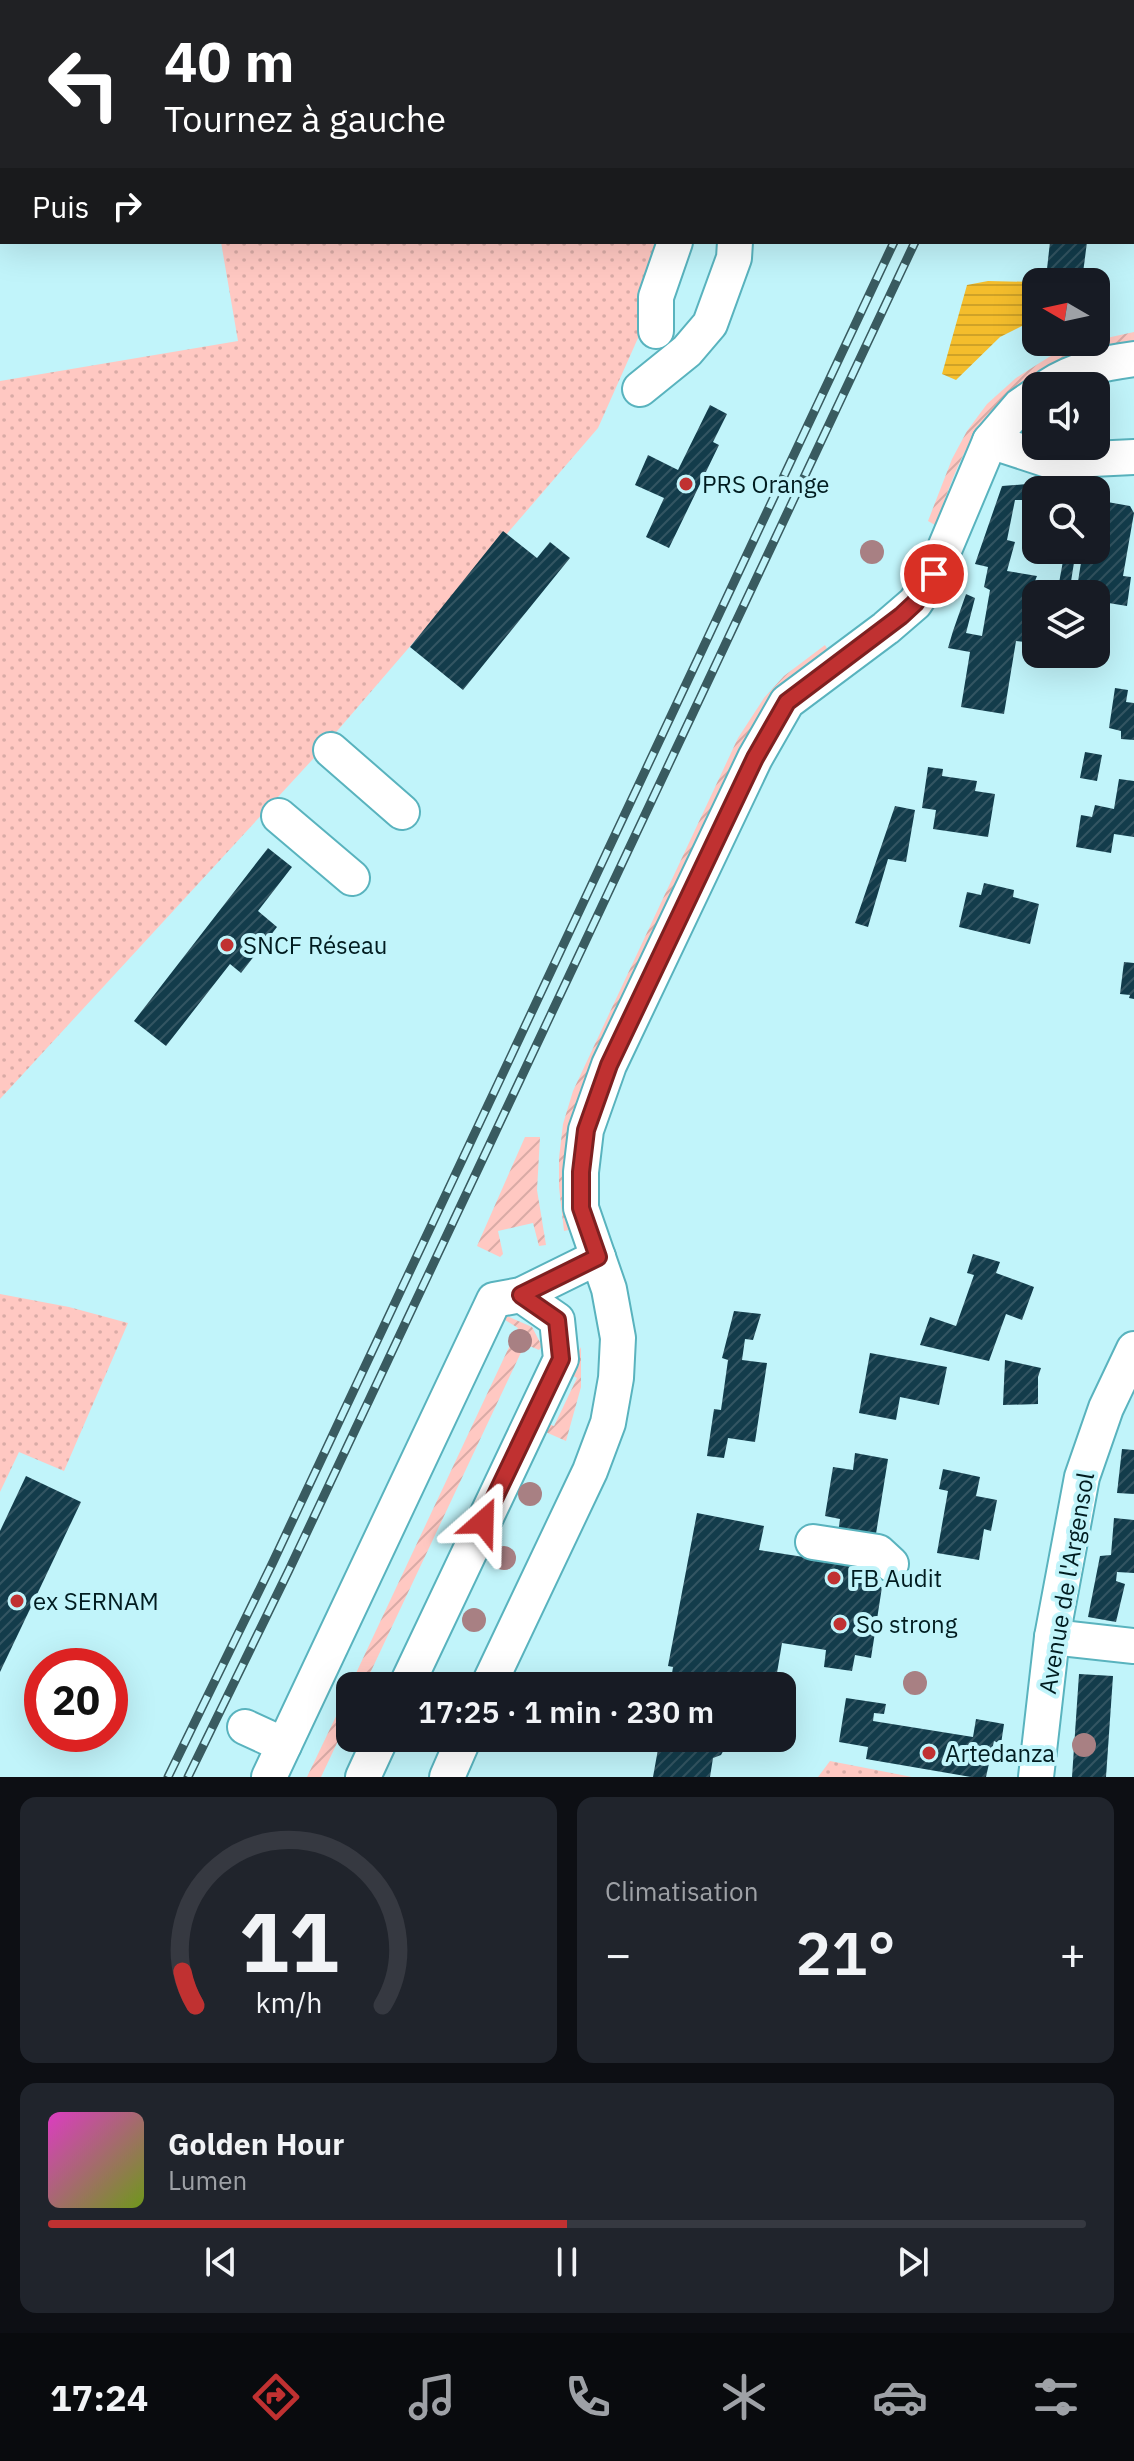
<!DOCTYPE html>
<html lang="fr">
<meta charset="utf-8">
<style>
:root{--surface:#171b24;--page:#20242c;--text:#f1f3f6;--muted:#9ea1a6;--line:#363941;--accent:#c03131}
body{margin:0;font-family:"IBM Plex Sans",sans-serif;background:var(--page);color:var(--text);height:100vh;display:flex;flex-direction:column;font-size:30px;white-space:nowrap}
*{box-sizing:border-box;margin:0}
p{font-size:26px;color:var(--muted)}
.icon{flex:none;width:44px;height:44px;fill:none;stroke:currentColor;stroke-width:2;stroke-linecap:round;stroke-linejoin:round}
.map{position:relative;height:1777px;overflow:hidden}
.sheet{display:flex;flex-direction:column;gap:20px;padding:20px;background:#0d0f14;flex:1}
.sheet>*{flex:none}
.hud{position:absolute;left:0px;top:0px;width:1134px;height:244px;box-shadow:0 8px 32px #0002;background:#202124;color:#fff;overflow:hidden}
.needle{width:52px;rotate:279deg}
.tools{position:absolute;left:1022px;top:268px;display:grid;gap:16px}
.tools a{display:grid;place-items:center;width:88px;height:88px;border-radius:16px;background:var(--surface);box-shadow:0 8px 32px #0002;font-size:40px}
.speed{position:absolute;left:24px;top:1648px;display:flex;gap:16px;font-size:40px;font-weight:700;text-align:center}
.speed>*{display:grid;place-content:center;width:104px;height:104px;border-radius:50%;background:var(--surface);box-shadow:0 8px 32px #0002;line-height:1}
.speed .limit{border:12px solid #d22;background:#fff;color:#111}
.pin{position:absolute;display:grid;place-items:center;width:68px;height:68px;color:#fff;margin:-34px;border:4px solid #fff;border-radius:50%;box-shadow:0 2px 8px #0007}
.me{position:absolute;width:88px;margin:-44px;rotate:25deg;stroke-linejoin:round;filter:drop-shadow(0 0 6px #0008)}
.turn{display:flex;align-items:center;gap:28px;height:168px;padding:0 32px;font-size:36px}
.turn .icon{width:104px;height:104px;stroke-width:2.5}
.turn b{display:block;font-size:56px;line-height:68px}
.then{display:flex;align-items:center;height:76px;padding:0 32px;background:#0003;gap:16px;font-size:30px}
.big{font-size:60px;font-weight:600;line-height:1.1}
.sheet .widget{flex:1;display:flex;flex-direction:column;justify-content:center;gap:12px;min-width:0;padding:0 28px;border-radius:16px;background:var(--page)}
.sheet .dial{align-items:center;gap:0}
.dial svg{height:208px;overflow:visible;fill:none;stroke:var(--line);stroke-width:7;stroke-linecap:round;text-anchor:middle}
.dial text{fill:var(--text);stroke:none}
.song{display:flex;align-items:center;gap:24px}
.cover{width:96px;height:96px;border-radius:12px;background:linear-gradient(135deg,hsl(310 70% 55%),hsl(80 70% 35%))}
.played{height:8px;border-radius:4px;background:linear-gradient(90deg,var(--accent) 50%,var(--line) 50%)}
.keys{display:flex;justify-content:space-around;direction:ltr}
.heat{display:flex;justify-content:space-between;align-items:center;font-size:44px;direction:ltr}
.sheet .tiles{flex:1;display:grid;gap:20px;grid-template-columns:1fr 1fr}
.widget:last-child{grid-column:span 2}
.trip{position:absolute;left:336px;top:1672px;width:460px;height:80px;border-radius:16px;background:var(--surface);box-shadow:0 8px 32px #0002;font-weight:600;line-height:80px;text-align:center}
.dock{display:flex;height:128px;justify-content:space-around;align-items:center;background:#090b0e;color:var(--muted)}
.dock .icon{width:56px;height:56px}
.dock .selected{color:var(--accent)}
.dock b{font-size:36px;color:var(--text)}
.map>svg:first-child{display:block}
.grass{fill:url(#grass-dots)}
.garden{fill:url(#garden-furrows)}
.water{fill:url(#water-rules)}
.building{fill:url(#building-hatch)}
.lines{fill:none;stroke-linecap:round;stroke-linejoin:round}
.minor-casing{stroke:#59b3be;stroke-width:38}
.minor{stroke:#fff;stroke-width:34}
.rail-casing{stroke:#395b60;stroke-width:9}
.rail{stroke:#c1f4fa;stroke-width:6;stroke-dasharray:18;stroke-linecap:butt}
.tree{fill:#a88083}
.route-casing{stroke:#7d2020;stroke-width:20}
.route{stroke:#c03131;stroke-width:14}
.poi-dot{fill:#c03131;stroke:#c1f4fa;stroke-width:3}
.labels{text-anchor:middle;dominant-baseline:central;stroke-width:8;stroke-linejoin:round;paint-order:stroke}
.poi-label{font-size:24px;fill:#011c20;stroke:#c1f4fa;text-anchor:start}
.street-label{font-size:24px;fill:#011c20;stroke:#c1f4fa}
</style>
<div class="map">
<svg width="1134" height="1777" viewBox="0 0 1134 1777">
<defs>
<pattern id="grass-dots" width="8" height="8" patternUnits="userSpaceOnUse" patternTransform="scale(2)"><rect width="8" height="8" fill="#ffc8c2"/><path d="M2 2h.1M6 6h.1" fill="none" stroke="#d9aba6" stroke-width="1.8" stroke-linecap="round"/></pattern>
<pattern id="garden-furrows" width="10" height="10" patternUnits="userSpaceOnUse" patternTransform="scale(2)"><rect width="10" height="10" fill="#ffc8c2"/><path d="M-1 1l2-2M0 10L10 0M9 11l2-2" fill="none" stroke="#d9aba6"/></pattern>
<pattern id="water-rules" width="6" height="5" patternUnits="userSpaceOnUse" patternTransform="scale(2)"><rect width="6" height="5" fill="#f4bd2c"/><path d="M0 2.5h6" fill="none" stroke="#cfa227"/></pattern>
<pattern id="building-hatch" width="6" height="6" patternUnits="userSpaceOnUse" patternTransform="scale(2)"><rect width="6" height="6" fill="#133c4b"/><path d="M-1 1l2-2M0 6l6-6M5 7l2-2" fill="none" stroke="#335562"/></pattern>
</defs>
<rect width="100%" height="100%" fill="#c1f4fa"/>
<g class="grass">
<rect x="178" y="0" width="488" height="2"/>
<polygon points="221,242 660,242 638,338 598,428 313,759 0,1099 0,381 238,341"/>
<polygon points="0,1294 69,1307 128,1323 64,1471 19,1452 0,1492"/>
<polygon points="830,1761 912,1777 818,1777"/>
</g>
<g class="garden">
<path d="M1134,332V342C1071,348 1015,378 978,430C958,458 948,493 935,525L928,521L952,459L967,431L987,404L1016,378L1049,357L1079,344Z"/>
<polygon points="825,645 830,654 599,1052 575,1112 573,1229 564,1231 559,1187 559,1158 563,1124 573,1091 738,738 764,698 784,676"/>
<polygon points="525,1137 540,1137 537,1190 546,1245 539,1246 533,1223 498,1231 503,1254 500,1257 477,1246"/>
<polygon points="507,1316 532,1327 542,1346 539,1350 525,1344 364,1686 350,1686 518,1328 505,1320"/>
<polygon points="581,1347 581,1387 566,1441 541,1430 544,1422 554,1426 577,1378 568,1373"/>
<polygon points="350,1687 350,1716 346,1724 321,1777 307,1777"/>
</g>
<polygon class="water" points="988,281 1036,282 1036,319 1000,337 956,380 942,374 967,285"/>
<g class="building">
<polygon points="1050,242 1087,242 1083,273 1047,269"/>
<polygon points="710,405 727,414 713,442 719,445 669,548 646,537 664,498 635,485 648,455 678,470"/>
<polygon points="1096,479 1094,490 1075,490 1077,481"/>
<polygon points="1027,484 1028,500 1015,500 1007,540 1015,542 1007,571 1037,576 1035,581 1051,583 1048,594 1036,594 1036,632 1026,631 1025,642 1016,641 1004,714 961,707 970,652 948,648 953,631 966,594 975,598 966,633 982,636 990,590 984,587 988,567 975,564 1002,486"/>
<polygon points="1096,500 1130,506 1134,513 1123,576 1131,577 1127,606 1096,601 1096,594 1076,594 1083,550 1096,550"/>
<polygon points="503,531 537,558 550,542 570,558 463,690 410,647"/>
<polygon points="1065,550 1076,550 1069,594 1057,594"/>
<polygon points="1115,688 1128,690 1126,702 1134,703 1134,740 1121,739 1121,731 1109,728"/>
<polygon points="1085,752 1102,755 1097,781 1080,778"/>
<polygon points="928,767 943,769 942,776 977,781 975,791 995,794 988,837 933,829 936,810 922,808"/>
<polygon points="1119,779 1134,781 1134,837 1114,834 1111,853 1076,847 1081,815 1092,817 1095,805 1114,809"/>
<polygon points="895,806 915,810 906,862 888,859 868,927 855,923"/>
<polygon points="268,848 292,867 258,911 277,927 241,973 230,964 166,1046 134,1021"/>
<polygon points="984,883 1014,890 1013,897 1039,904 1030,944 959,927 967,892 981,895"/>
<polygon points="1124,962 1134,963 1134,999 1129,998 1130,995 1120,994"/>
<polygon points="973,1254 1000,1262 996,1273 1034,1287 1022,1320 1006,1314 989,1361 920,1345 930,1317 956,1326 974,1275 967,1273"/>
<polygon points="734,1311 761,1314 753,1340 745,1339 742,1360 767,1363 755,1442 728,1438 724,1458 707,1456 714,1409 721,1410 728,1360 722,1358"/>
<polygon points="870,1353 947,1367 939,1405 900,1397 896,1420 859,1413"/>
<polygon points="1005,1360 1041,1368 1038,1377 1038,1404 1003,1405"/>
<polygon points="1122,1449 1134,1450 1134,1494 1117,1493"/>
<polygon points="855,1453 888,1459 875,1540 838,1533 840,1519 825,1516 833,1467 853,1470"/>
<polygon points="943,1469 980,1477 976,1496 997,1500 991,1531 984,1529 979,1560 937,1553 948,1491 939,1489"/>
<polygon points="26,1476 81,1502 0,1672 0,1531"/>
<polygon points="697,1513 764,1526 759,1550 874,1568 871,1586 882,1587 871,1658 855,1655 852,1671 824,1667 826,1650 782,1643 775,1685 712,1674 711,1680 691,1677 690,1686 670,1686 673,1667 668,1666"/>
<polygon points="1114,1518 1134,1520 1134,1573 1117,1572 1116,1581 1125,1584 1116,1622 1088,1617 1100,1556 1111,1555"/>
<polygon points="1079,1674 1113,1676 1106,1777 1072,1777"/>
<polygon points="846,1698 886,1704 884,1714 874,1713 873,1721 973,1737 976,1719 1004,1724 1001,1744 994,1741 986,1777 971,1777 866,1759 868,1747 839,1742"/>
<polygon points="660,1738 725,1738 726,1746 721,1755 713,1758 710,1777 653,1777"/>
</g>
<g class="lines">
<g class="minor-casing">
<g id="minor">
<polyline points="692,0 692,2"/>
<polyline points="755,2 755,0"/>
<polyline points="656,331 656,297 675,242"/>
<path d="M1049,386C1075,369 1104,363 1134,359"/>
<polyline points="640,389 687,351 710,324 734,258 735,242"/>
<polyline points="990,441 1051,461 1134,457"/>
<polyline points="331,750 402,812"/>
<polyline points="279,816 352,878"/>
<polyline points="813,1542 878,1552 891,1564"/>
<polyline points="1052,1637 1134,1646"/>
<polyline points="406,1686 561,1359 557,1320 521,1295"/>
<polyline points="488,1686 590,1471 608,1423 616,1378 618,1338 609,1289 581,1208 581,1172 586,1130 609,1065 755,758 787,702 886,628 915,603 934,574 990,441 1020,406 1036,395"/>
<polyline points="245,1727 284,1745"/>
<polyline points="269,1777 494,1300 521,1295 598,1257"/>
<polyline points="363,1777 381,1738"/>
<polyline points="447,1777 464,1738"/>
<polyline points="1036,1777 1052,1637 1082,1477 1106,1408 1134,1349"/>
</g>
</g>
<use href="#minor" class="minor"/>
<g class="rail-casing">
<g id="rail">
<polyline points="1007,2 1008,0"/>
<polyline points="1028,2 1029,0"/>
<polyline points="168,1777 273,1562 894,242"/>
<polyline points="188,1777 289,1570 915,242"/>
</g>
</g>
<use href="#rail" class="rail"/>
</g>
<g class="tree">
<circle cx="872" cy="552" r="12"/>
<circle cx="520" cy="1341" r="12"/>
<circle cx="530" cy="1494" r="12"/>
<circle cx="504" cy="1558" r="12"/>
<circle cx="474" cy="1620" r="12"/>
<circle cx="915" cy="1683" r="12"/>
<circle cx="1084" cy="1745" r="12"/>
</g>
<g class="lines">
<g class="route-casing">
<polyline id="route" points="483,1522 561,1359 557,1320 521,1295 598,1257 581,1208 581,1172 586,1130 609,1065 755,758 787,702 901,616 915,603 934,574"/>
</g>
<use href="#route" class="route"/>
</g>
<g class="poi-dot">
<circle cx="686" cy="484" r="8"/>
<circle cx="227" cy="945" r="8"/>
<circle cx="834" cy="1578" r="8"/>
<circle cx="17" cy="1601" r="8"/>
<circle cx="840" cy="1624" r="8"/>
<circle cx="929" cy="1753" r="8"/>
</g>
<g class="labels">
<g class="poi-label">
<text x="702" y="484">PRS Orange</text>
<text x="243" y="945">SNCF Réseau</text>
<text x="850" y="1578">FB Audit</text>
<text x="33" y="1601">ex SERNAM</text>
<text x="856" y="1624">So strong</text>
<text x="945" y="1753">Artedanza</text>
</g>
<g class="street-label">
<text transform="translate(1066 1583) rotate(-80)">Avenue de l'Argensol</text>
</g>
</g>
</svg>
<div class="tools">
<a><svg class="needle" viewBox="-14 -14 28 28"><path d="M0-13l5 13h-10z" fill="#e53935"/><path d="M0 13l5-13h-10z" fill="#9ea1a6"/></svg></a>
<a><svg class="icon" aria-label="sound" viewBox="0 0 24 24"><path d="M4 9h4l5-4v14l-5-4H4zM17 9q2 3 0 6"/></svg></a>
<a><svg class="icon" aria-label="search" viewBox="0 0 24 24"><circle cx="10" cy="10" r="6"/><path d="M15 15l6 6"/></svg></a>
<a><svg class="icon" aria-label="layers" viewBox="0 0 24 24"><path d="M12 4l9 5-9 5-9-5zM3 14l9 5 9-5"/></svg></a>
</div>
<div class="speed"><div class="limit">20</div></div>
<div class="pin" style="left:934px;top:574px;background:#d93025"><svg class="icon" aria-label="arrive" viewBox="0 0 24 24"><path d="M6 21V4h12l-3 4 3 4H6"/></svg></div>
<svg class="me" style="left:483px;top:1522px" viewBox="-20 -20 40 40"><path d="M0-17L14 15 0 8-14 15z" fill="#c03131" stroke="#fff" stroke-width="4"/></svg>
<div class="trip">17:25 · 1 min · 230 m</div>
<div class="hud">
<div class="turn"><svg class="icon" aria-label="left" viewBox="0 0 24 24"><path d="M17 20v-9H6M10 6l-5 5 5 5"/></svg><div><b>40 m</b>Tournez à gauche</div></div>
<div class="then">Puis<svg class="icon" aria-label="right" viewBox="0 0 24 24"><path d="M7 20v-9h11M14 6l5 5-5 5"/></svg></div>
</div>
</div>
<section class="sheet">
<div class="tiles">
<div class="widget dial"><svg viewBox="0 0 100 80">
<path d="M14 69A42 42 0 1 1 86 69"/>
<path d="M14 69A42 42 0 0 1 9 56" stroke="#c03131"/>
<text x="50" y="56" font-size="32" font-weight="700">11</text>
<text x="50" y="72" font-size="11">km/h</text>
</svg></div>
<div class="widget"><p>Climatisation</p>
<div class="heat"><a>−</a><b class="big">21°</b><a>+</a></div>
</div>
<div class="widget">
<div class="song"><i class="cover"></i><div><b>Golden Hour</b><p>Lumen</p></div></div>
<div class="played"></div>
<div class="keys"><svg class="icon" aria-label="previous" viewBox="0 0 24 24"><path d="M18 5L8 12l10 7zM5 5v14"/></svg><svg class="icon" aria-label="pause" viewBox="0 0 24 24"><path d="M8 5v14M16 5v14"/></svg><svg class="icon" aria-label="next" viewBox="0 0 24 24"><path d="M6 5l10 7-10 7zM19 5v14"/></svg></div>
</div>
</div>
</section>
<nav class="dock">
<b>17:24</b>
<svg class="icon selected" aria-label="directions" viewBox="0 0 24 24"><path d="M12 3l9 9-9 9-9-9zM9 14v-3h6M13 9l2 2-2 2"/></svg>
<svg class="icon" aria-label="music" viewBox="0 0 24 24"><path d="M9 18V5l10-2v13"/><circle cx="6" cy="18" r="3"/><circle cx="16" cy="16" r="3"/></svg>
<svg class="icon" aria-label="phone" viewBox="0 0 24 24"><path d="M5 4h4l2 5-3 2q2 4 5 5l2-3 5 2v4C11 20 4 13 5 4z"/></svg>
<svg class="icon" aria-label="climate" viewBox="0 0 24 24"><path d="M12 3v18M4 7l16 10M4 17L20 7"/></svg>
<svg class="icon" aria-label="car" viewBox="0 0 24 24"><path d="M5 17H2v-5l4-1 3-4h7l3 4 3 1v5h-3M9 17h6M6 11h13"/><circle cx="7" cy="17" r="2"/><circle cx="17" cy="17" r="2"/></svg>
<svg class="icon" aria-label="filters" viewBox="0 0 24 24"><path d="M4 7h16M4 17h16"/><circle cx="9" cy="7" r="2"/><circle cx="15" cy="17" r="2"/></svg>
</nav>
